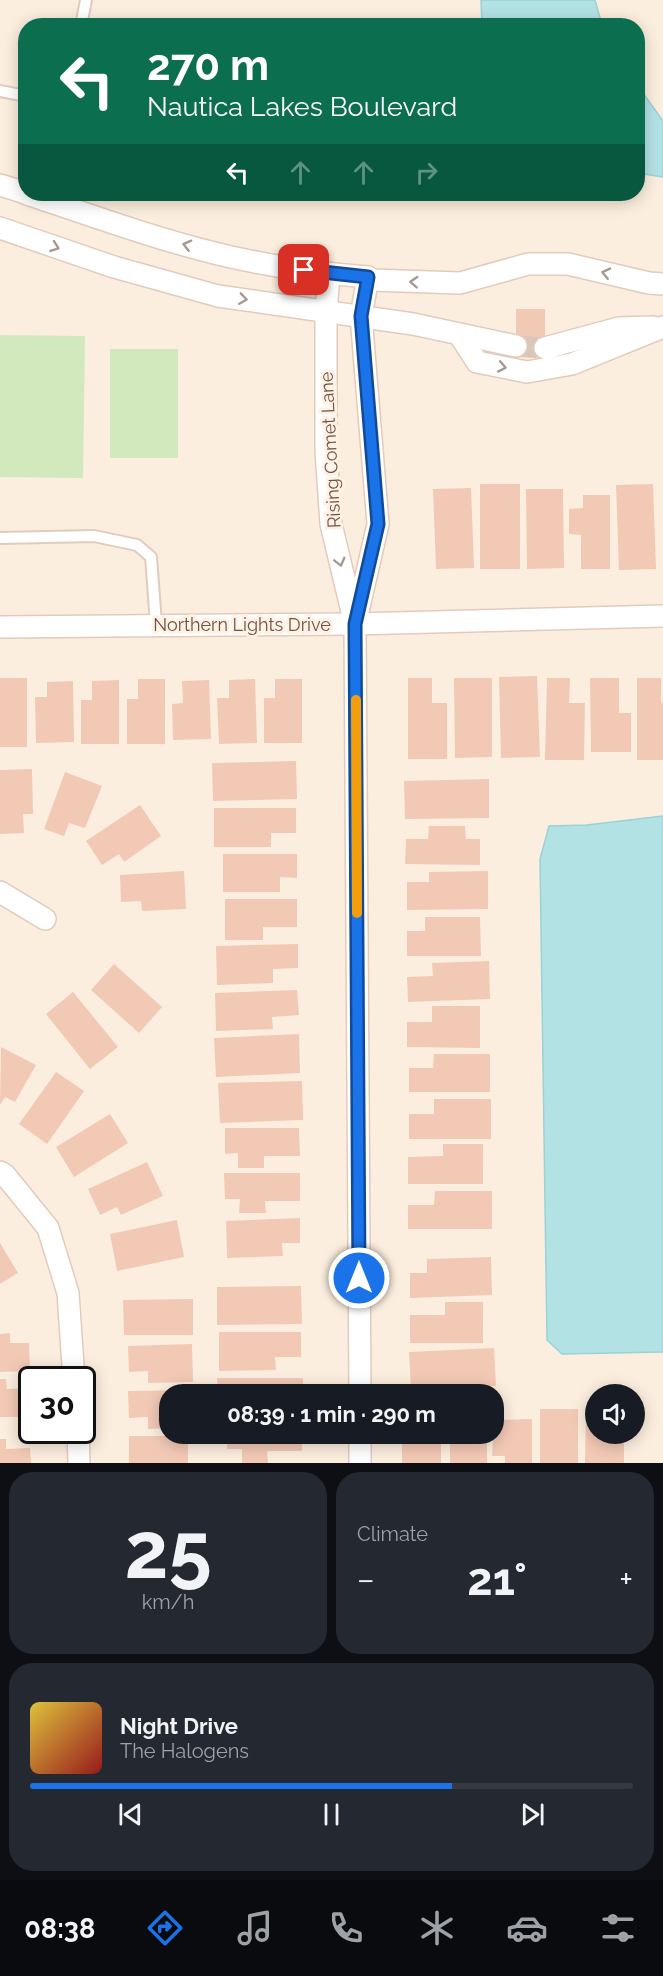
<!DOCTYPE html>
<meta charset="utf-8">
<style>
:root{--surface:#171b24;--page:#242831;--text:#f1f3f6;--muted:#9ea1a6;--line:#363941;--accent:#1a73e8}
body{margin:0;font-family:Raleway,sans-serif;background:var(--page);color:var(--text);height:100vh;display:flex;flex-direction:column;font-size:22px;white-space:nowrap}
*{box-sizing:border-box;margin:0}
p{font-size:20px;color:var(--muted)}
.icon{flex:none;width:33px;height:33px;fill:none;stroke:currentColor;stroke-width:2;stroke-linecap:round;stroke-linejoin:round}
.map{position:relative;height:1463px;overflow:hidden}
.side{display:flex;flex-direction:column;gap:9px;padding:9px;background:#0d0f14;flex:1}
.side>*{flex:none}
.hud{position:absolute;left:18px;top:18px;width:627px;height:183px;border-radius:24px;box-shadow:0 3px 15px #0003;background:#0b6e4f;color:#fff;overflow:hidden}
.buttons{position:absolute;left:585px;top:1384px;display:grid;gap:12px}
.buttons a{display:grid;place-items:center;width:60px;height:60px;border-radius:50%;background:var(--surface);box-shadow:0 3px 15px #0003;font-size:30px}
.speed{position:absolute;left:18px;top:1366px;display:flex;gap:12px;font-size:30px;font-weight:700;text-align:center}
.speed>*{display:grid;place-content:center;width:78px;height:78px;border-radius:50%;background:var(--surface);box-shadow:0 3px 15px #0003;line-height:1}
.speed .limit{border:3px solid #111;border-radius:9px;background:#fff;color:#111}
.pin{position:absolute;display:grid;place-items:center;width:51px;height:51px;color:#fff;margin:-26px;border-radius:12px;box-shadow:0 3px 9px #0006}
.me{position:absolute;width:66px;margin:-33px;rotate:0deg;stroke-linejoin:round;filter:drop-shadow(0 0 4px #0008)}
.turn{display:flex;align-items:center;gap:21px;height:126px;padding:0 30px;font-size:27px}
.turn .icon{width:78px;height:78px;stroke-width:2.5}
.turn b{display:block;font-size:42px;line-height:51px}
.lanes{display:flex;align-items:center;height:57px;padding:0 30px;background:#0003;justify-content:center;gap:30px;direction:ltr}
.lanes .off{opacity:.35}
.big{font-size:45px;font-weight:700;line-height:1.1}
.side .tile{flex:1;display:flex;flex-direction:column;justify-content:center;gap:9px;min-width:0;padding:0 21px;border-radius:24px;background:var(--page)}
.side .dial{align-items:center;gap:0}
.dial b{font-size:78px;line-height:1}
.song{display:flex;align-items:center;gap:18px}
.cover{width:72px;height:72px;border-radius:9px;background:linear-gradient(135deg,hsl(50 70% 55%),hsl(0 70% 35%))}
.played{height:6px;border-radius:3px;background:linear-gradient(90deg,var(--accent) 70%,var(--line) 70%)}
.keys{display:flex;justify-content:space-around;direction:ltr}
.heat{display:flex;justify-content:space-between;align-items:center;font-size:33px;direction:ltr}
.side .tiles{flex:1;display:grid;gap:9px;grid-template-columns:1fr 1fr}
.tile:last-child{grid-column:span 2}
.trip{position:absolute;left:159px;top:1384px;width:345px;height:60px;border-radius:24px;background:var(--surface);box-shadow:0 3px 15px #0003;font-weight:700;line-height:60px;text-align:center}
.tabs{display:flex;height:96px;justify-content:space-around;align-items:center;background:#090b0e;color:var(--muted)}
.tabs .icon{width:42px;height:42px}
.tabs .selected{color:var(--accent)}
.tabs b{font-size:27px;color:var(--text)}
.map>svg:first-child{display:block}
.green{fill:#d2e9bd}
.water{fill:#b3e2e5;stroke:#99d2d7;stroke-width:1.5}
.building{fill:#f2c9b5}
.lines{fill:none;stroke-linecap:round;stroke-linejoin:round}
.street-tunnel{stroke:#dac7b8;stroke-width:21;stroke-dasharray:21 10;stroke-linecap:butt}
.lane-casing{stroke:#e2cbbd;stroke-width:14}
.street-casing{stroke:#e2cbbd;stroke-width:24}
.lane{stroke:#fff;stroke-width:10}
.street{stroke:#fff;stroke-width:21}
.oneway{stroke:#aa9790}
.route-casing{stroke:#114b97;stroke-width:15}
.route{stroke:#1a73e8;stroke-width:10}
.slow{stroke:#f59e0b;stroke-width:10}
.labels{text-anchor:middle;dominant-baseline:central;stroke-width:6;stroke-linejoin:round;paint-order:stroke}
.street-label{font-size:18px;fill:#725246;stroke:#fff2e4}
</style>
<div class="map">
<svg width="663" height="1463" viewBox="0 0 663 1463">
<rect width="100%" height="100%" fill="#fceede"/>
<g class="green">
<polygon points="0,335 85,336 83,478 0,477"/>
<rect x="110" y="349" width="68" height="109"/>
</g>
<g class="water">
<polygon points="481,0 595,0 602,25 482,25"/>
<polygon points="638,86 663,121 663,177 638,173"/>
<polygon points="663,816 663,1352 562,1354 547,1340 540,859 549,826 587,825"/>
</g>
<g class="building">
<polygon points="516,309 545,309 545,358 516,357"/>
<rect x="480" y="484" width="40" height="85"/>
<polygon points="653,484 656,569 619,570 616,485"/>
<polygon points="471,488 474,568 436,569 433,489"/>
<polygon points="526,489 563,489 564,568 527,569"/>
<polygon points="583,495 610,495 610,569 581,569 581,535 569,534 569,509 583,508"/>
<polygon points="537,676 540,757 501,758 499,677"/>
<rect x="0" y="678" width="27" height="69"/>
<polygon points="408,678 432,678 432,703 447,703 447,759 408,759"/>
<polygon points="454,678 492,678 492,757 455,758"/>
<polygon points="547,678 570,678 569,703 585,703 584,760 545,760"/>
<polygon points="590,678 619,678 619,713 631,713 631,752 591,752"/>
<polygon points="637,678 661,678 661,703 663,703 663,760 637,760"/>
<polygon points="138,679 165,679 165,744 127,744 127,699 138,699"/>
<polygon points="255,679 257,743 219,744 217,698 229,698 229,680"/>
<polygon points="275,679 302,679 302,743 264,743 264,698 275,698"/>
<polygon points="119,680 119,744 81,744 81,700 92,700 92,681"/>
<polygon points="209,680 211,739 173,740 172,704 183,703 182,681"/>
<polygon points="73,681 74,742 36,743 35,697 47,697 47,682"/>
<polygon points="296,761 297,799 213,801 212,763"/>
<polygon points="32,769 33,814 23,814 24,833 0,834 0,770"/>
<polygon points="65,772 102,786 85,828 69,823 64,836 44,829"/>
<polygon points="489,779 489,818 405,819 404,781"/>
<polygon points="140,805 161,836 124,862 119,854 102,865 86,841"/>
<polygon points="214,808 296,808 296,833 271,833 271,847 214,847"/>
<polygon points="429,826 465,826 466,839 480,839 480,865 405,864 406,839 428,839"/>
<polygon points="223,854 297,854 297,878 280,877 280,892 223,892"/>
<polygon points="184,871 186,909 142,911 141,901 121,902 120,875"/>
<polygon points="488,871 488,909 407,910 407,882 429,882 429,872"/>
<polygon points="225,899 297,899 297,927 263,927 263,940 225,940"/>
<polygon points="425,917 480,917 481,956 407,956 407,931 425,931"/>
<polygon points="298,944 298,968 273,969 273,983 217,985 216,946"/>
<polygon points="489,961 490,999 408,1002 407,977 433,976 432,963"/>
<polygon points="114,964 162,1007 139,1033 91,990"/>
<polygon points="297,990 299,1015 272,1017 273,1029 216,1031 215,993"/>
<polygon points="73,992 118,1047 90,1069 46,1014"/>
<polygon points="432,1006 480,1006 480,1048 407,1047 407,1022 432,1022"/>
<polygon points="299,1034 300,1073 216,1077 214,1038"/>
<polygon points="1,1047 36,1065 15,1102 5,1097 0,1105"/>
<polygon points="434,1054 490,1054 490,1092 409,1092 409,1068 433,1068"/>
<polygon points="56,1072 84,1091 47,1144 19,1124"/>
<polygon points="302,1081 303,1120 220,1123 218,1083"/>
<polygon points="434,1099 491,1099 491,1139 409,1139 409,1114 434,1114"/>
<polygon points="110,1114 128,1143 74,1177 56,1147"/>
<polygon points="225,1128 299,1128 300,1156 264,1156 264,1168 238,1168 238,1153 225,1154"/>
<polygon points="443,1144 483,1144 483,1184 408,1184 408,1157 443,1156"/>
<polygon points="147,1162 163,1196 121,1215 117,1207 100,1215 88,1189"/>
<polygon points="224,1173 300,1173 300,1201 265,1201 266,1213 239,1213 240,1199 225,1199"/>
<polygon points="435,1191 492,1191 492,1229 408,1229 408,1205 434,1205"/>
<polygon points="300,1218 300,1243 282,1243 283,1256 227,1258 226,1221"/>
<polygon points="177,1220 184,1257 117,1271 110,1234"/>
<polygon points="0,1243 18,1273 0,1284"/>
<polygon points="491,1257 492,1295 410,1298 410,1273 427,1273 427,1259"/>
<polygon points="301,1286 302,1324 217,1325 217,1287"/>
<polygon points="193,1299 193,1335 124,1335 123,1300"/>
<polygon points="445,1302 483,1302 483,1343 410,1343 410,1315 445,1315"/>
<polygon points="219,1332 301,1332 301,1357 275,1357 276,1370 219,1371"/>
<polygon points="10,1333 10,1343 29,1343 30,1371 0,1372 0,1334"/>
<polygon points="192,1344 193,1382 148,1383 148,1371 129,1372 128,1346"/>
<polygon points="494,1348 496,1386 411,1389 409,1352"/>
<polygon points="217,1378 303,1378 303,1395 218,1395"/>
<polygon points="0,1379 6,1379 7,1389 29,1388 29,1417 0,1417"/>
<polygon points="193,1390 193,1395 170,1395 170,1428 148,1429 148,1417 129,1418 128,1391"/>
<rect x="540" y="1409" width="38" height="54"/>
<polygon points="586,1409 596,1409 596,1434 624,1434 624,1463 585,1463"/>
<polygon points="532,1419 532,1463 505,1463 505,1456 492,1456 494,1420"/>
<polygon points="227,1434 302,1434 302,1451 267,1451 268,1463 242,1463 242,1449 227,1449"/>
<rect x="402" y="1434" width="39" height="29"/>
<rect x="450" y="1434" width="37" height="29"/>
<rect x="129" y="1436" width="59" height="27"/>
<polygon points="0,1439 6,1439 6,1449 30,1448 31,1463 0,1463"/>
</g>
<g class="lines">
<polyline class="street-tunnel" points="516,346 545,348"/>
<g class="lane-casing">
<g id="lane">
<polyline points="81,26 86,0"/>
<polyline points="0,91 26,96"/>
<polyline points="0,538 94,536 137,545 151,557 156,624"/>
</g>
</g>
<g class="street-casing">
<g id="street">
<polyline points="0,185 26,193"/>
<path d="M27,194C100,218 174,246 250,261C289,269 329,274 368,277L372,280L460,283L528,264H568L649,283L663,284"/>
<polyline points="0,228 114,267 218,296 413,324 516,346"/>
<polyline points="329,274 326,312 326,451 331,524 355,624 360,1395"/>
<polyline points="459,334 477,362 527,372 572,364 663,327"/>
<polyline points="545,348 619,328 653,327"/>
<polyline points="356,620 378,524 361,316 368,277"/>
<polyline points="0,627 355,624 663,616"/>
<polyline points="0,892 45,919"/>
<polyline points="0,1172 5,1175 48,1228 68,1293 74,1380"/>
<polyline points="78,1431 79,1463"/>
<polyline points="360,1434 360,1463"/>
</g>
</g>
<use href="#lane" class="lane"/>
<use href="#street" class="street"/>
</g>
<defs><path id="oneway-chevron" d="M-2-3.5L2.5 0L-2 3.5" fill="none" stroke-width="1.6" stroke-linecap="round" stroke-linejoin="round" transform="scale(1.5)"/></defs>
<g class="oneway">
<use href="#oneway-chevron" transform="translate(187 245) rotate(-166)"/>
<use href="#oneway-chevron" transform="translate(55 247) rotate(20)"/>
<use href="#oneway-chevron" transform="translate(606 273) rotate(-167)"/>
<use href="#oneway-chevron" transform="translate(414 282) rotate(-177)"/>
<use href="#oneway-chevron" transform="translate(243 299) rotate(8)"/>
<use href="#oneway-chevron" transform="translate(502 367) rotate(11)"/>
<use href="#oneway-chevron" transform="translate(340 562) rotate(76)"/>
</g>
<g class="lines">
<g class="route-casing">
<polyline id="route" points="304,270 368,277 361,316 378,524 355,624 359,1278"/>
</g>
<use href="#route" class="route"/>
<polyline class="slow" points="356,700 357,913"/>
</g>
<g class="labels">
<g class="street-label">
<text transform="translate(330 450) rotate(-93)">Rising Comet Lane</text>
<text x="242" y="624">Northern Lights Drive</text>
</g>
</g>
</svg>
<div class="buttons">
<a><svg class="icon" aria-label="sound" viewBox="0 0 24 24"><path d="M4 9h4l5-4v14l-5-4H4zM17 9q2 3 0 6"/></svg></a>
</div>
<div class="speed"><div class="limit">30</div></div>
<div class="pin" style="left:304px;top:270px;background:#d93025"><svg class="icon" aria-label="arrive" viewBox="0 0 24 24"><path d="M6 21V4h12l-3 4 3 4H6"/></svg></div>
<svg class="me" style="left:359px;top:1278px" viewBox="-20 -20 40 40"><circle r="17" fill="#1a73e8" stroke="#fff" stroke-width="3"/><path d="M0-11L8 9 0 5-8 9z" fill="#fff"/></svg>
<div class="trip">08:39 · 1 min · 290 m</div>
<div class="hud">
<div class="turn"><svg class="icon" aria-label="left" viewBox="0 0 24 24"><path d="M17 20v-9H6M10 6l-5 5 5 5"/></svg><div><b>270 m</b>Nautica Lakes Boulevard</div></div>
<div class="lanes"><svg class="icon" aria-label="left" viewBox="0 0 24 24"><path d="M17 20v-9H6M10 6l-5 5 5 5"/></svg><svg class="icon off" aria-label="ahead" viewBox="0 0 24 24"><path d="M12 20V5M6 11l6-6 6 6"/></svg><svg class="icon off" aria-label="ahead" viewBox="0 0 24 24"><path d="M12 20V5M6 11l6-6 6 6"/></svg><svg class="icon off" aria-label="right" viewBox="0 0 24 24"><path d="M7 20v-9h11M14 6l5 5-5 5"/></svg></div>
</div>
</div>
<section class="side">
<div class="tiles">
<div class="tile dial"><b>25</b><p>km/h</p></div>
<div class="tile"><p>Climate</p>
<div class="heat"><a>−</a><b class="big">21°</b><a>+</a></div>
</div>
<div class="tile">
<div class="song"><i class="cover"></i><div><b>Night Drive</b><p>The Halogens</p></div></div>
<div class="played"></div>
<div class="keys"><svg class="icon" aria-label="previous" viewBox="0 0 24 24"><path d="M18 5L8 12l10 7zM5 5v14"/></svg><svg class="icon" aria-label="pause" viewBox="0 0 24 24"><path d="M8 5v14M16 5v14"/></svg><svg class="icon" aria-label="next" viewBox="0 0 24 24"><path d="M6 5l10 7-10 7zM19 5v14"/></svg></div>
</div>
</div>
</section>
<nav class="tabs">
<b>08:38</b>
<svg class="icon selected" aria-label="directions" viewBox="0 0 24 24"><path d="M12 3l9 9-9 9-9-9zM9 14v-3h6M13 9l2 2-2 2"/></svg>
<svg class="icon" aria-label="music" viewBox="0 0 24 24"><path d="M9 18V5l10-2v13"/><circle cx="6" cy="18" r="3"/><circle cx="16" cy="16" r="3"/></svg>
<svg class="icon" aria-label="phone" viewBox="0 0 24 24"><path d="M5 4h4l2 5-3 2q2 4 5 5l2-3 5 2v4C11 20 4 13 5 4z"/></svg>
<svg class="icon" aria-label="climate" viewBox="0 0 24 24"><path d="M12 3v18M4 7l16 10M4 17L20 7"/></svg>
<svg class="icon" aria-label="car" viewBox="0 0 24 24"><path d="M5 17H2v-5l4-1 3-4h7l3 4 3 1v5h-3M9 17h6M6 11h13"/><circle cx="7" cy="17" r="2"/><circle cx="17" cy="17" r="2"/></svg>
<svg class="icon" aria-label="filters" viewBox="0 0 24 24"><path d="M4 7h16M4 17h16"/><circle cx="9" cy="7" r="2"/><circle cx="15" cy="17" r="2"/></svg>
</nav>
